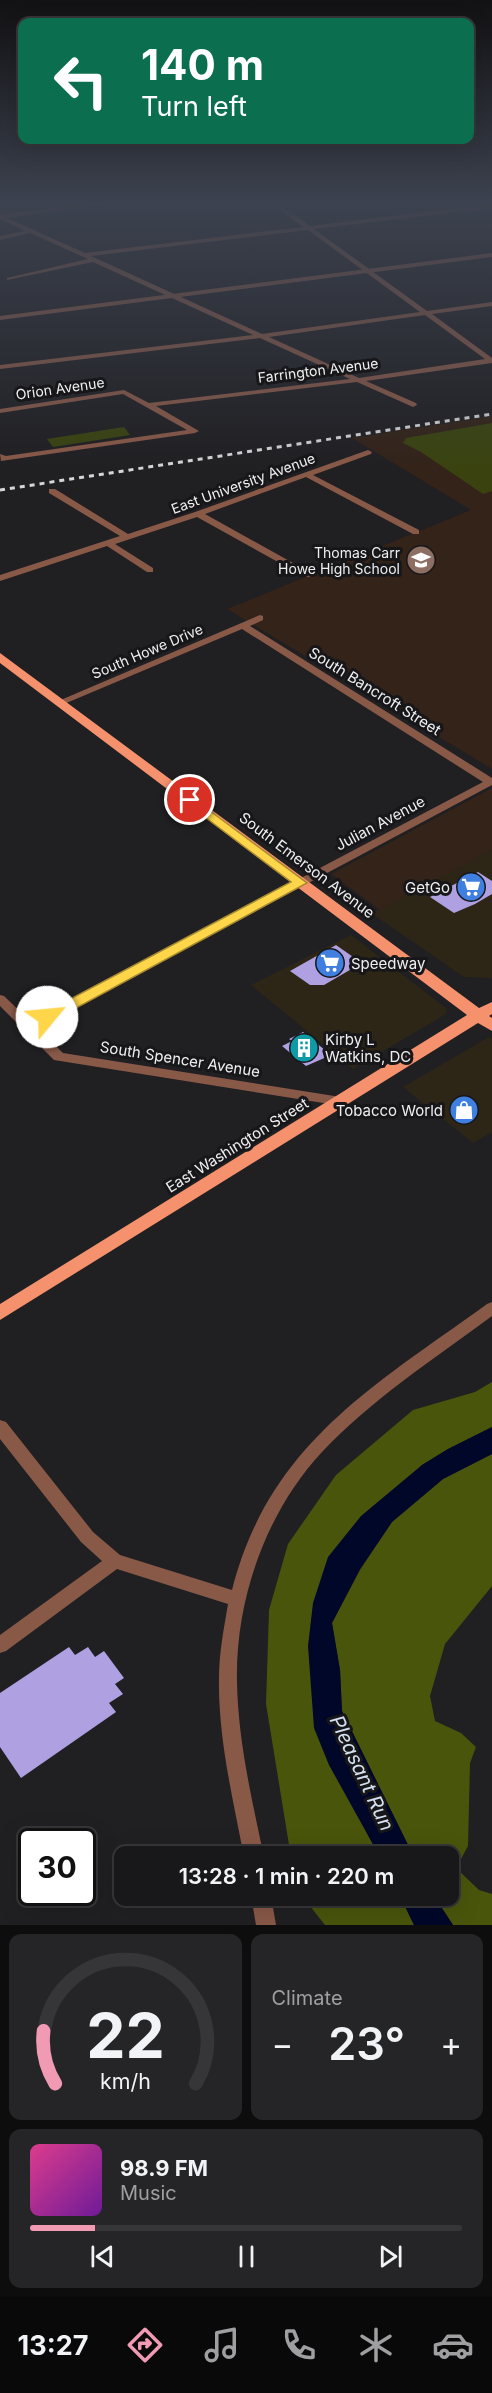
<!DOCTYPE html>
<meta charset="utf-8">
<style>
:root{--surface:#18171a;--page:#252427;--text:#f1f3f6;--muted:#9f9fa2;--line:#363639;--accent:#f19ab4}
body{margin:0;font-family:Inter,sans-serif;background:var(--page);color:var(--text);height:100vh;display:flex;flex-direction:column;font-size:22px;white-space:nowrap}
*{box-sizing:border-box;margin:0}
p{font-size:20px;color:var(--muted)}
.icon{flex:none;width:33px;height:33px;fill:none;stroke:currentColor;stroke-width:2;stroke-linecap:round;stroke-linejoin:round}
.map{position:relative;height:1925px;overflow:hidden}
.details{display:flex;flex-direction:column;gap:9px;padding:9px;background:#0d0d0e;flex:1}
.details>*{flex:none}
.guide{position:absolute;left:18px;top:18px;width:456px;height:126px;border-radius:12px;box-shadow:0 6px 24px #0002,0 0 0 2px var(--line);background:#0b6e4f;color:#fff;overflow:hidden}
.speed{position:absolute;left:18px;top:1828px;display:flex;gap:12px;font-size:30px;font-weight:700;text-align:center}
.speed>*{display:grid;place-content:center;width:78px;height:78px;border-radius:50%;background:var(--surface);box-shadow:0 6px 24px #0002,0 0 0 2px var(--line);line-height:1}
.speed .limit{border:3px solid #111;border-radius:9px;background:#fff;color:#111}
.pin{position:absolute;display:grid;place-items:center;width:51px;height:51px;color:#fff;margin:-26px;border:3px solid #fff;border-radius:50%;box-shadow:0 2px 6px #0007}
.me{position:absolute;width:66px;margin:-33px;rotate:62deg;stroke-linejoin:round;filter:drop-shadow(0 0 4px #0008)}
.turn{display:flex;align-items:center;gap:21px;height:126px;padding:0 24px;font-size:27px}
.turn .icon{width:78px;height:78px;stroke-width:2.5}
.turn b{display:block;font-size:42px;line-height:51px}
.big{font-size:45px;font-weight:600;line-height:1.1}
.details .widget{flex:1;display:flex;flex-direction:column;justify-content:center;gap:9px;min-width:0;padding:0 21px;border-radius:12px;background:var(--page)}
.details .dial{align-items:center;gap:0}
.dial svg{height:156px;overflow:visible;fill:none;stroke:var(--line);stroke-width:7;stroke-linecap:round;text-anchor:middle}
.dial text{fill:var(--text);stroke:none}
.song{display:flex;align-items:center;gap:18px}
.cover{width:72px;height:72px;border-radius:9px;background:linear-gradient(135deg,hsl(330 70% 55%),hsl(280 70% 35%))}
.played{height:6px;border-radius:3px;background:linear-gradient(90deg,var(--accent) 15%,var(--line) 15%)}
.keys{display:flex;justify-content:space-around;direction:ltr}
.heat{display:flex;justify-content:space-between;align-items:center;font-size:33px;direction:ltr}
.details .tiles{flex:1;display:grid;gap:9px;grid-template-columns:1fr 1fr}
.widget:last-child{grid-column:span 2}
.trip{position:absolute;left:114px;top:1846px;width:345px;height:60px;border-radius:12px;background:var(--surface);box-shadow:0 6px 24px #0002,0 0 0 2px var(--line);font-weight:600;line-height:60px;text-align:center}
.tabs{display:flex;height:96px;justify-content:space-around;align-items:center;background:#0a090a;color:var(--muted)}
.tabs .icon{width:42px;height:42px}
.tabs .on{color:var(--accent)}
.tabs b{font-size:27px;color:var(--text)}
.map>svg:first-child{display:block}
.commercial{fill:#2d2616}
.education{fill:#332319}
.green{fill:#3a430f}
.forest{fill:#49550b}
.water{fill:#000729}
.building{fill:#afa0e1}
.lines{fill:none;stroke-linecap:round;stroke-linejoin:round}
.minor{fill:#895948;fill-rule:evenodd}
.tertiary{fill:#895948;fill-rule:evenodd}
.primary{fill:#f5916d;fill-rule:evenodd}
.rail{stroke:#d6d6d8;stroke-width:3;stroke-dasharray:5 5;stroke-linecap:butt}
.route{fill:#ffd54a;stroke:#a68a30;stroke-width:1.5}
.labels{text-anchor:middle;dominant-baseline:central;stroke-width:6;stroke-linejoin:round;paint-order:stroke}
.far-street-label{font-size:14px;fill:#efeff1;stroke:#171619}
.far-poi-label{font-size:14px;fill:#efeff1;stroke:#171619;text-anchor:end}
.street-label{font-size:15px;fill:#efeff1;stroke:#171619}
.poi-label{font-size:15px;fill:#efeff1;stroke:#171619;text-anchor:end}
.near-water-label{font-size:20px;font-style:italic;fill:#d4dfef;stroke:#171619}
</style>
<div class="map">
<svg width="492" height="1925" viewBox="0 0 492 1925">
<rect width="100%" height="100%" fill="#201f22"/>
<g class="commercial">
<polygon points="492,850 492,978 464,977 371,913"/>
<polygon points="351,935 447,1009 446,1014 353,1069 251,985"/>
<polygon points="489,1037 492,1039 492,1132 473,1143 403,1087"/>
</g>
<g class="education">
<polygon points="0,200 122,200 11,214 0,212"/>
<polygon points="492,416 492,769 227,609 471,510 352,438"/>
<polygon points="492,788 492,850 380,910 331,874"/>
</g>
<g class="green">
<polygon points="492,423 492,491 483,494 421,452 403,443 406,438"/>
<polygon points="124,427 130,435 53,447 47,439"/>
</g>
<g class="forest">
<polygon points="492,1382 492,1427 448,1449 422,1465 313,1603 368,1835 380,1857 291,1857 266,1704 269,1610 288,1544 336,1475 413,1410 475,1392"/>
<polygon points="492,1454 492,1586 445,1644 430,1696 435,1721 461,1733 476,1747 470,1763 468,1846 456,1868 479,1890 492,1894 492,1925 453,1925 434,1896 448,1896 448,1857 414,1857 342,1711 340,1670 332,1623 360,1570 392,1522 443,1479"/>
<polygon points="302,1896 400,1896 414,1925 325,1925"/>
</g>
<g class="water">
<polygon points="492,1427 492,1454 443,1479 392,1522 360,1569 332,1623 340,1670 342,1711 414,1857 380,1857 329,1765 314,1728 308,1646 313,1603 328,1557 361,1516 422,1465 448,1449"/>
<polygon points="400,1896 434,1896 453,1925 414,1925"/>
</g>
<g class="building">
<polygon points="478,872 492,881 492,894 475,904 454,913 430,897"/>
<polygon points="336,945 356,959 355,967 324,985 310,985 290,971"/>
<polygon points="303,1032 326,1051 324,1052 329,1056 306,1066 282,1046 292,1041 289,1039"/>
<polygon points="69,1647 75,1655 88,1647 95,1657 104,1651 124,1678 115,1684 123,1694 109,1703 116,1712 21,1778 0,1747 0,1693"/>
</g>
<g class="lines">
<g class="minor">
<path d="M116,200H133L7,218L85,253L303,227L267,200H274L310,226L492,204V208L314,229L427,311L492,302V306L432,314L492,358V363L366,381L416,403L417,405L413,407L357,382L156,406L199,431L195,433L1,461L0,454L6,456L187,430L123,394L0,413V409L124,390L149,403L350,379L260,338L0,369V365L253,335L93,262L7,280V278L88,259L30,233L0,240V236L25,231L0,219V215ZM308,230L420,312L262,334L91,256ZM425,315L485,359L359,378L269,337Z"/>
<polygon points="368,450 372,452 371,454 313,475 419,530 419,534 413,534 306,477 205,514 311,573 311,577 305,577 197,517 115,544 153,568 153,572 147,572 107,546 0,581 0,575 120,536 49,493 49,489 55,489 128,534 195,512"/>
<polygon points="260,615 263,616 263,620 250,626 492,778 492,785 37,1028 63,1053 347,1098 349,1101 347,1104 342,1106 54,1060 0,1006 0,995 4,996 30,1021 483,782 242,629 64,704 58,704 56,702"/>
<path d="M492,1302V1316C434,1359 372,1399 322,1452C266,1512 235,1600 237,1682C238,1741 252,1800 264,1857H244C233,1799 218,1738 219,1678C219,1653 224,1628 228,1604L117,1569L6,1651L0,1653V1635L102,1561L81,1542L0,1439V1420L6,1422L93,1532L120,1555L232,1590C269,1444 374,1386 487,1304Z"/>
<polygon points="251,1896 271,1896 276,1925 256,1925"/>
</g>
<polygon class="tertiary" points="492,253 492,257 0,320 0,316"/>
<polygon class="primary" points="0,653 479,1008 492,1002 492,1014 489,1016 492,1018 492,1031 478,1023 0,1320 0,1304 467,1015 0,663"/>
<polyline class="rail" points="0,490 492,414"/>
</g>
<linearGradient id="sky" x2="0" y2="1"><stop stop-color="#121113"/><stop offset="0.43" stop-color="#3c424f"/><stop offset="1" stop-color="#3c424f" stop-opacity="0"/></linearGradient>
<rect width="492" height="470" fill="url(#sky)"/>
<polygon class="route" points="190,796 307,883 52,1021 42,1021 40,1017 42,1014 291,882 185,802 185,797"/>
<defs>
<g id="school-disc" transform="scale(1.5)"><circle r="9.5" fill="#8d6e63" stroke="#171619"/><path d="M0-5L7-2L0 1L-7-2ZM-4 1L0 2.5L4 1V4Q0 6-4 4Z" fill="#fff"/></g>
<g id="supermarket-disc" transform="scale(1.5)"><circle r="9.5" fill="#3f7fe0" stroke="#171619"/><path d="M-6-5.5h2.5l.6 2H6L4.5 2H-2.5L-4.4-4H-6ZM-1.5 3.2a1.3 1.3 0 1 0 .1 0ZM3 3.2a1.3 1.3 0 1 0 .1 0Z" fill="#fff"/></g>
<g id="building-disc" transform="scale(1.5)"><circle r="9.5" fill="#0f9aa8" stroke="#171619"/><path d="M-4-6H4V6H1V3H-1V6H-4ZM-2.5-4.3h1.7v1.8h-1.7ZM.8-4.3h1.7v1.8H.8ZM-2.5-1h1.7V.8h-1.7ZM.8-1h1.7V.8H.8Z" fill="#fff"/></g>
<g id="shop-disc" transform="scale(1.5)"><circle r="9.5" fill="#3f7fe0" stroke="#171619"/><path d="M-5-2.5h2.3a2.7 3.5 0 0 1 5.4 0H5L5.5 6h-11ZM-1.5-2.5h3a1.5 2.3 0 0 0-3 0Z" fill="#fff"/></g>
</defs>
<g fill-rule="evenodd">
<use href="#school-disc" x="421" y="560"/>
<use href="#supermarket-disc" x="471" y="887"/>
<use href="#supermarket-disc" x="330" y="963"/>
<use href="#building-disc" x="304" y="1048"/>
<use href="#shop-disc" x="464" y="1110"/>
</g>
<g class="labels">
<g class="far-street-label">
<text transform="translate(318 370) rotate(-7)">Farrington Avenue</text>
<text transform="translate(60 388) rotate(-8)">Orion Avenue</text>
<text transform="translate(243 483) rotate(-20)">East University Avenue</text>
<text transform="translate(147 651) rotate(-23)">South Howe Drive</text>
</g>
<g class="far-poi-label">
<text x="400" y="552">Thomas Carr<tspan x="400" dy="16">Howe High School</tspan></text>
</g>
<g class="street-label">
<text transform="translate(375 691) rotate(32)">South Bancroft Street</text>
<text transform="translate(380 823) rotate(-28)">Julian Avenue</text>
<text transform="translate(307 865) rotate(37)">South Emerson Avenue</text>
<text transform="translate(180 1059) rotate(9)">South Spencer Avenue</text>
<text transform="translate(237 1145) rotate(-32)">East Washington Street</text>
</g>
<g class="poi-label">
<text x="450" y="887">GetGo</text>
<text x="351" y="963" text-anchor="start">Speedway</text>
<text x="325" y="1039" text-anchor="start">Kirby L<tspan x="325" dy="17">Watkins, DC</tspan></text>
<text x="443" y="1110">Tobacco World</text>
</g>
<g class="near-water-label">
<text transform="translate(362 1773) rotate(65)">Pleasant Run</text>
</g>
</g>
</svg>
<div class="speed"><div class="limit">30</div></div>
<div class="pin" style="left:190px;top:800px;background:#d93025"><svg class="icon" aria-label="arrive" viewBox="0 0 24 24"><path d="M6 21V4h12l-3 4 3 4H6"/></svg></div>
<svg class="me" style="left:47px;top:1017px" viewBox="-20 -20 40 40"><circle r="19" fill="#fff"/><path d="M0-13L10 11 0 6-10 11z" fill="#ffd54a"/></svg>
<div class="trip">13:28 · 1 min · 220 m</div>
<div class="guide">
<div class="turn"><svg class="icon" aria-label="left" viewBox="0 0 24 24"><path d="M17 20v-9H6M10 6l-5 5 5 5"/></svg><div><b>140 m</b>Turn left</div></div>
</div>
</div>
<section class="details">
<div class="tiles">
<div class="widget dial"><svg viewBox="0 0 100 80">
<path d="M14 69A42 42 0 1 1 86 69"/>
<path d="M14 69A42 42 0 0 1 8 42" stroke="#f19ab4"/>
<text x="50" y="56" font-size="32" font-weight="700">22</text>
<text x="50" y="72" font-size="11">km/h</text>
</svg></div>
<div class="widget"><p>Climate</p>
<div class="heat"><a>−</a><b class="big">23°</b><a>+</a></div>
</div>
<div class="widget">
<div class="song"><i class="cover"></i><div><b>98.9 FM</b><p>Music</p></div></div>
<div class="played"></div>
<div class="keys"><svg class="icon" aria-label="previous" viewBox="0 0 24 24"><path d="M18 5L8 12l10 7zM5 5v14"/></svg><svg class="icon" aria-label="pause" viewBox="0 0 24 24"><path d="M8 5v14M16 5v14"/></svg><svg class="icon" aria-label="next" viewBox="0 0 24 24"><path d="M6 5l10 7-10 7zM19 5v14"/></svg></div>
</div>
</div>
</section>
<nav class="tabs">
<b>13:27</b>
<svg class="icon on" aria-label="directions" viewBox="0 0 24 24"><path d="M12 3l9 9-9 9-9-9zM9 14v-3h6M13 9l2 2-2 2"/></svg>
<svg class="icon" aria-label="music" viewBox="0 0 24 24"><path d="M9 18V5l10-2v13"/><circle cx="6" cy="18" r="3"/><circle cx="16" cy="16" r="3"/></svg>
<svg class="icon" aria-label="phone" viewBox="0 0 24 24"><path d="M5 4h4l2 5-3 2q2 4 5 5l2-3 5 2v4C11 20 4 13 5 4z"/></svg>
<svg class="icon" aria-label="climate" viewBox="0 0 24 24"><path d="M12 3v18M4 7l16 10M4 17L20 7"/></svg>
<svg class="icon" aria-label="car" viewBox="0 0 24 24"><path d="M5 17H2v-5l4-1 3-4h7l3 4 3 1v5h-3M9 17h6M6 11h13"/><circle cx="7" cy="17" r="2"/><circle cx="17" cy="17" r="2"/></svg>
</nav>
